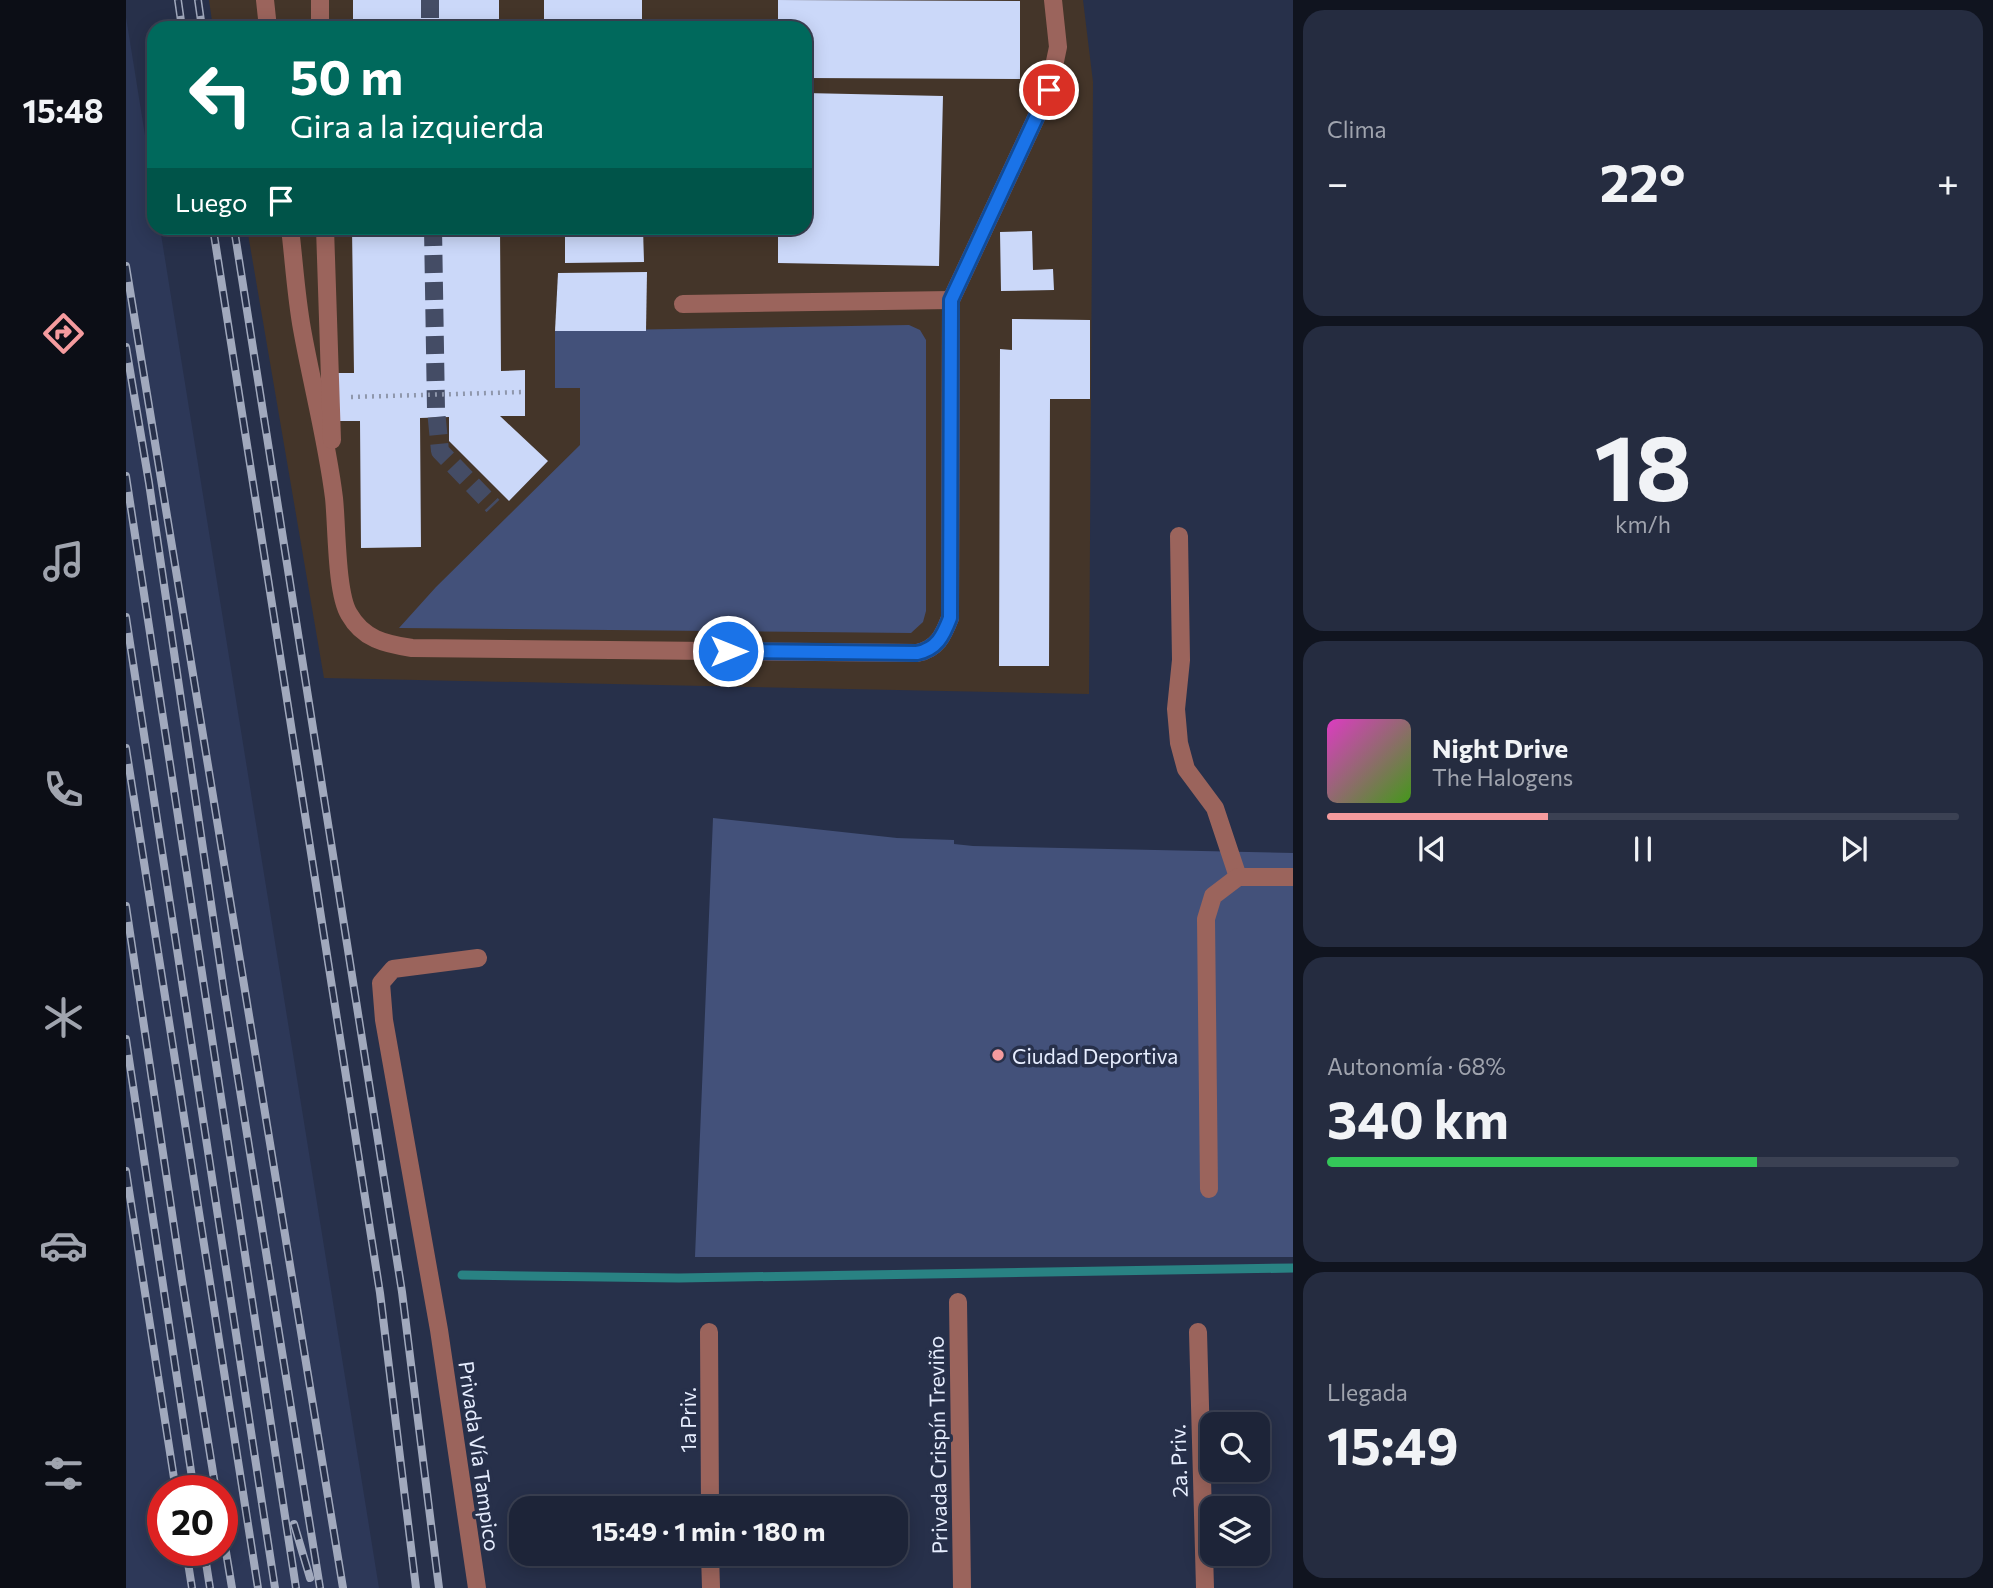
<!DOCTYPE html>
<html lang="es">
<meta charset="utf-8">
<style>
:root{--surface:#1d2438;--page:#252c40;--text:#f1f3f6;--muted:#a0a4ae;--line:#3b4153;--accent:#f59b9e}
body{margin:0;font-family:Commissioner,sans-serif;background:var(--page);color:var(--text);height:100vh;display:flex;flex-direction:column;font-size:26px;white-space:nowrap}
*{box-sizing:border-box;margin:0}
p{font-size:23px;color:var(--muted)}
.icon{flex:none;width:38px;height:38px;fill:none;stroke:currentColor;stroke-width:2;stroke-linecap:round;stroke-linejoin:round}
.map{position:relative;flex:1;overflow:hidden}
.details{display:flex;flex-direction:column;gap:10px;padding:10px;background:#10141f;width:700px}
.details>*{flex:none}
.banner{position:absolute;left:21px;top:21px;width:665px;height:214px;border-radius:21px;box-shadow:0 4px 18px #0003,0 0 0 2px var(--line);background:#00695c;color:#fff;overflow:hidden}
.tools{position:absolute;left:1074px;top:1412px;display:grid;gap:14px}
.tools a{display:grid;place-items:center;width:70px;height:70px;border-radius:14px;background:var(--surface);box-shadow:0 4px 18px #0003,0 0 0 2px var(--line);font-size:35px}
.speed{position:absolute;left:21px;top:1475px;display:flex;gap:14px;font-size:35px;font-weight:700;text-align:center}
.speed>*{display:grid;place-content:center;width:91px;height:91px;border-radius:50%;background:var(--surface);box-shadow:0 4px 18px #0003,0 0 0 2px var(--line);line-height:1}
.speed .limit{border:10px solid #d22;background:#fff;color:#111}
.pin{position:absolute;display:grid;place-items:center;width:60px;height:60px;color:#fff;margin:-30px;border:4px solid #fff;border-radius:50%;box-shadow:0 2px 7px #0007}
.me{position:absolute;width:77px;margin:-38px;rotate:90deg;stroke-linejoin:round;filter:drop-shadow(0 0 5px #0008)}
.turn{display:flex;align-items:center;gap:24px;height:147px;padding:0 28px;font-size:32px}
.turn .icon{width:91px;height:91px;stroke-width:2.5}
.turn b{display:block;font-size:49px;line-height:60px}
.then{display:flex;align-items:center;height:66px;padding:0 28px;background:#0003;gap:14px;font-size:26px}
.big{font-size:52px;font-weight:700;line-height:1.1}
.details .widget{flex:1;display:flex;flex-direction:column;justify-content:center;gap:10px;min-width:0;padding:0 24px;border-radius:21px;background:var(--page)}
.details .dial{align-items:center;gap:0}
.dial b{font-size:91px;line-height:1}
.song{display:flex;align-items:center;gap:21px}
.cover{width:84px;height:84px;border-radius:10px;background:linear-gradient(135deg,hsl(310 70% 55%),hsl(100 70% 35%))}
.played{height:7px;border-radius:4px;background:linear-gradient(90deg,var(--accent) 35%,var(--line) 35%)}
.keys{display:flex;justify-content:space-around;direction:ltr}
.heat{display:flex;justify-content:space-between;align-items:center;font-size:38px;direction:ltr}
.charge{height:10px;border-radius:5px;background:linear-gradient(90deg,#34c759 68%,var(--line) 0)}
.trip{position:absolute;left:383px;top:1496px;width:399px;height:70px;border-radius:21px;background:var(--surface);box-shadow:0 4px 18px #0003,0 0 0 2px var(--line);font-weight:700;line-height:70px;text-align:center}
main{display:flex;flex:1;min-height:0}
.tab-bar{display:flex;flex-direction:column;width:126px;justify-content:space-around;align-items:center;background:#0c0e16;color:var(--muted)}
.tab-bar .icon{width:49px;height:49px}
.tab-bar .selected{color:var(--accent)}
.tab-bar b{font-size:32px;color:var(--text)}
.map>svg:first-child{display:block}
.built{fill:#2d3858;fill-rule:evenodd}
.education{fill:#443529}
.green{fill:#43517a}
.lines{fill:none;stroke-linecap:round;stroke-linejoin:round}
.stream{stroke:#298283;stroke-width:9}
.building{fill:#cbd8f9}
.minor-tunnel{stroke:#444c65;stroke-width:18;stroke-dasharray:18 9;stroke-linecap:butt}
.path{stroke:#8f97ac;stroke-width:4.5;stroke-dasharray:2 5;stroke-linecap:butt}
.minor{stroke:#9b645c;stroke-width:18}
.rail-casing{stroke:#a1a9bd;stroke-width:8}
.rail{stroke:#27304a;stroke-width:5;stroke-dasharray:16;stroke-linecap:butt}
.route-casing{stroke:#114b97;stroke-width:18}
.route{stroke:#1a73e8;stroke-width:12}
.poi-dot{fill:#f59b9e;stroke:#27304a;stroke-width:2.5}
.labels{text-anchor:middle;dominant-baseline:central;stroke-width:7;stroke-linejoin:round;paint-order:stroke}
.poi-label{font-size:21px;fill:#e6edfe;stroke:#27304a;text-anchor:start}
.street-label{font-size:21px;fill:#e6edfe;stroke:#27304a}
</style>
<main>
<nav class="tab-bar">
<b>15:48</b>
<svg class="icon selected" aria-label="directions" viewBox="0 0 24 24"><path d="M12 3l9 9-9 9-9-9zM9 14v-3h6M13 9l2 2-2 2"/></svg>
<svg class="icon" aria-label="music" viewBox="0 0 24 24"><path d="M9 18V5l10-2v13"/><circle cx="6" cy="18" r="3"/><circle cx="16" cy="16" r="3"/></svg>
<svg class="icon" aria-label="phone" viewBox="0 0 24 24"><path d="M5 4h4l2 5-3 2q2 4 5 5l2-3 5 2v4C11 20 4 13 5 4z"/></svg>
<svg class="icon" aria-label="climate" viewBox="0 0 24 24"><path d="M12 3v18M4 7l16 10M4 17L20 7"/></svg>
<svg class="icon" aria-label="car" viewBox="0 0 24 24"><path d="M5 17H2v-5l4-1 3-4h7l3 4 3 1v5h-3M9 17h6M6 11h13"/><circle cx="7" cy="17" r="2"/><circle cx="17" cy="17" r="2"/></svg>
<svg class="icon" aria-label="filters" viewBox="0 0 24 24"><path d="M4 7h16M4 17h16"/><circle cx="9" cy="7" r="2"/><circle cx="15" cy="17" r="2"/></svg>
</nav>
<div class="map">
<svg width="1167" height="1588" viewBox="0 0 1167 1588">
<rect width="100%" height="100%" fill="#27304a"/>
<path class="built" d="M0,17L28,191V228H34L253,1588H0ZM96,1491V1550H37V1491Z"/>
<polygon class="education" points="83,0 957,0 967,82 963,694 198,678 121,228 679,228 679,28 87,28"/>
<g class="green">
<polygon points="783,325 794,330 800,340 800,611 797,622 785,633 273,628 310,587 454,445 454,388 429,388 429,331"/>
<polygon points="587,818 771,838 828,840 828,844 847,846 1167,853 1167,1257 569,1257"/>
</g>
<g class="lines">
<polyline class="stream" points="336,1275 553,1278 1167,1268"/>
</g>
<g class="building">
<rect x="227" y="0" width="146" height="28"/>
<rect x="418" y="0" width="98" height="28"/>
<polygon points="652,0 894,1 894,79 679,78 679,28 652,28"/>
<polygon points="679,93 817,96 813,266 652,263 652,228 679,228"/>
<polygon points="226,228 374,228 375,371 399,370 399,416 374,416 422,461 383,501 323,441 323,417 294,418 295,547 235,548 234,421 208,421 207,373 228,373"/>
<polygon points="439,228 517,228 518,262 439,263"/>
<polygon points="906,231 907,270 927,269 928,290 875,291 874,232"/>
<polygon points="521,272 520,331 429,331 432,273"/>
<polygon points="886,319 964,320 964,399 924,399 923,666 873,666 874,349 886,350"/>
</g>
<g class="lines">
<g class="minor-tunnel">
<polyline points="304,0 304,28"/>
<polyline points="307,228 310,410 314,451 367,506"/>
</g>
<polyline class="path" points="225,397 399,392"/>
<g class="minor">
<polyline points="139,0 142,28"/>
<polyline points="194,0 194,28"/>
<path d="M164,228C168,261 170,296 176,329C186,385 201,441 208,498C211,525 210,593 223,614C237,639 259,644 286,648L791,653C811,649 817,636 824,618L825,300L923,90L932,47L927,0"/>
<polyline points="199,228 206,440"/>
<polyline points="557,304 825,300"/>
<polyline points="1053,536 1055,660 1050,709 1053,743 1060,769 1089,808 1112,877"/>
<polyline points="1083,1189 1080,919 1087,896 1112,877 1167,877"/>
<polyline points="832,1302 836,1588"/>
<polyline points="583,1332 584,1508"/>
<polyline points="1072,1332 1079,1588"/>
<polyline points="584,1554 585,1588"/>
<polyline points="351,1588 313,1330 258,1020 255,983 267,969 352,958"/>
</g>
<g class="rail-casing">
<g id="rail">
<polyline points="52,0 56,28"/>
<polyline points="72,0 76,28"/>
<polyline points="87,228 254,1293 290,1588"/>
<polyline points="108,228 276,1292 313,1588"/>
<polyline points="0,266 217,1588"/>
<polyline points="0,347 23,483 98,991 194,1588"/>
<polyline points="0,476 170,1588"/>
<polyline points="0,617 149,1588"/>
<polyline points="0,748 132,1588"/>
<polyline points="0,906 56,1280 90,1491"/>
<polyline points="0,1039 68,1491"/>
<polyline points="0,1171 50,1491"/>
<polyline points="168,1524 184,1578"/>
<polyline points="96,1528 106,1588"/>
<polyline points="60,1550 66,1588"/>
<polyline points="78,1550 84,1588"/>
</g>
</g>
<use href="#rail" class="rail"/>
</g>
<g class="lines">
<g class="route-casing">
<path id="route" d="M602,651L791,653C811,649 817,636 824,618L825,300L923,90"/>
</g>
<use href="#route" class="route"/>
</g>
<circle class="poi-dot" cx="872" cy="1055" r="7"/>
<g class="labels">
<g class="poi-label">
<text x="886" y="1055">Ciudad Deportiva</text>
</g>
<g class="street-label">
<text transform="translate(561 1420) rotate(-90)">1a Priv.</text>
<text transform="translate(811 1445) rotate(-91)">Privada Crispín Treviño</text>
<text transform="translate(354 1456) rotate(82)">Privada Vía Tampico</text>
<text transform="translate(1052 1461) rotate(-92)">2a. Priv.</text>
</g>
</g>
</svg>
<div class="tools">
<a><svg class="icon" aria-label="search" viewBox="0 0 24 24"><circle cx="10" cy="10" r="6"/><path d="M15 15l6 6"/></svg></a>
<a><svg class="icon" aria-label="layers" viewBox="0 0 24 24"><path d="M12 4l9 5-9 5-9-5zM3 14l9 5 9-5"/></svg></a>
</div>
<div class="speed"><div class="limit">20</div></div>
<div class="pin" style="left:923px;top:90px;background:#d93025"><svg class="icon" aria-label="arrive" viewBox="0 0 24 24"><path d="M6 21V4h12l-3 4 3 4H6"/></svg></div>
<svg class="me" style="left:602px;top:651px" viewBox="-20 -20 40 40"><circle r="17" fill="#1a73e8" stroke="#fff" stroke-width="3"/><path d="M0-11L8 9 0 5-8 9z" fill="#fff"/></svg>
<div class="trip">15:49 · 1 min · 180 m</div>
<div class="banner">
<div class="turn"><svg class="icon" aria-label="left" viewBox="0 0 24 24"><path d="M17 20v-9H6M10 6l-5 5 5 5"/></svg><div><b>50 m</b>Gira a la izquierda</div></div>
<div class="then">Luego<svg class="icon" aria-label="arrive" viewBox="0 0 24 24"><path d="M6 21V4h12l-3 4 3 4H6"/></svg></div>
</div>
</div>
<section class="details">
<div class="widget"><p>Clima</p>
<div class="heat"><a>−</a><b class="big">22°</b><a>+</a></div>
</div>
<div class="widget dial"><b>18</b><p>km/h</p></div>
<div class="widget">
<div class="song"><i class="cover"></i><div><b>Night Drive</b><p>The Halogens</p></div></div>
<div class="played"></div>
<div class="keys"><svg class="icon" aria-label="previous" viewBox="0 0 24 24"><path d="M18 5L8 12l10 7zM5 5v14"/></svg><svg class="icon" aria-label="pause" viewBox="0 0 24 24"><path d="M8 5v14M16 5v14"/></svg><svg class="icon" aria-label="next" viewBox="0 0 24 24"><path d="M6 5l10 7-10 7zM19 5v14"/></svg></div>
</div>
<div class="widget"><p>Autonomía · 68%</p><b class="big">340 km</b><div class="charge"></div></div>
<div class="widget"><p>Llegada</p><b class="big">15:49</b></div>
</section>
</main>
